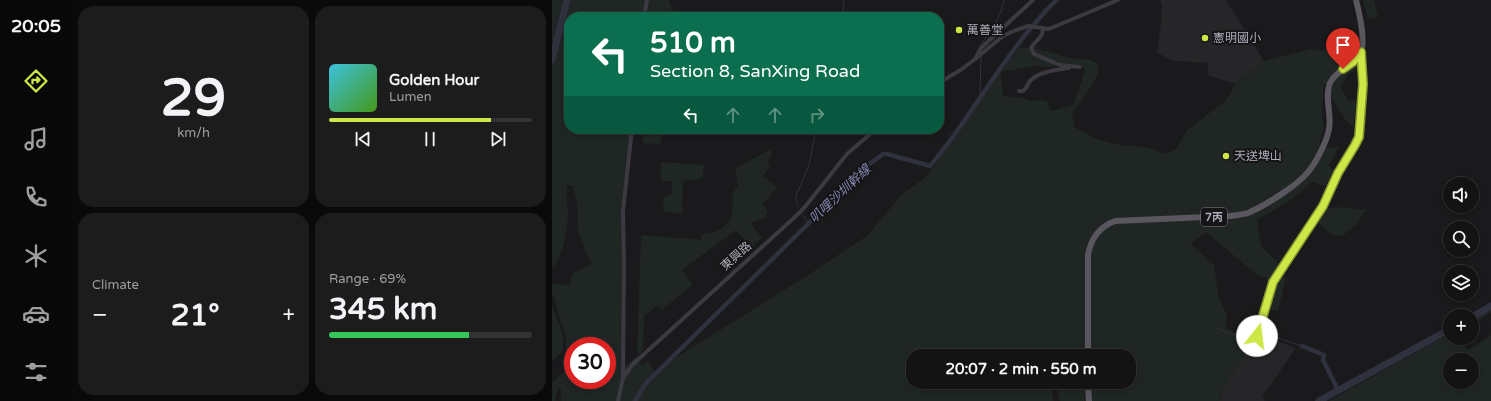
<!DOCTYPE html>
<meta charset="utf-8">
<style>
:root{--surface:#141314;--page:#1d1c1d;--text:#f1f3f6;--muted:#9d9ea0;--line:#333234;--accent:#cee646}
body{margin:0;font-family:"Varela Round","Noto Sans TC",sans-serif;background:var(--page);color:var(--text);height:100vh;display:flex;flex-direction:column;font-size:15px;white-space:nowrap}
*{box-sizing:border-box;margin:0}
p{font-size:13px;color:var(--muted)}
.icon{flex:none;width:22px;height:22px;fill:none;stroke:currentColor;stroke-width:2;stroke-linecap:round;stroke-linejoin:round}
.map{position:relative;flex:1;overflow:hidden}
.drawer{display:flex;flex-direction:column;gap:6px;padding:6px;background:#0b0a0b;width:480px}
.drawer>*{flex:none}
.hud{position:absolute;left:12px;top:12px;width:380px;height:122px;border-radius:16px;box-shadow:0 2px 6px #0003,0 0 0 1px var(--line);background:#0b6e4f;color:#fff;overflow:hidden}
.fabs{position:absolute;left:891px;top:177px;display:grid;gap:8px}
.fabs a{display:grid;place-items:center;width:36px;height:36px;border-radius:50%;background:var(--surface);box-shadow:0 2px 6px #0003,0 0 0 1px var(--line);font-size:20px}
.speed{position:absolute;left:12px;top:337px;display:flex;gap:8px;font-size:20px;font-weight:700;text-align:center}
.speed>*{display:grid;place-content:center;width:52px;height:52px;border-radius:50%;background:var(--surface);box-shadow:0 2px 6px #0003,0 0 0 1px var(--line);line-height:1}
.speed .limit{border:6px solid #d22;background:#fff;color:#111}
.pin{position:absolute;display:grid;place-items:center;width:34px;height:34px;color:#fff;margin:-41px -17px;border-radius:50% 50% 50% 0;rotate:-45deg;box-shadow:0 0 4px #0007}
.pin .icon{rotate:45deg}
.me{position:absolute;width:44px;margin:-22px;rotate:16deg;stroke-linejoin:round;filter:drop-shadow(0 0 3px #0008)}
.turn{display:flex;align-items:center;gap:14px;height:84px;padding:0 20px;font-size:18px}
.turn .icon{width:52px;height:52px;stroke-width:2.5}
.turn b{display:block;font-size:28px;line-height:34px}
.lanes{display:flex;align-items:center;height:38px;padding:0 20px;background:#0003;justify-content:center;gap:20px;direction:ltr}
.lanes .off{opacity:.35}
.big{font-size:30px;font-weight:700;line-height:1.1}
.drawer .tile{flex:1;display:flex;flex-direction:column;justify-content:center;gap:6px;min-width:0;padding:0 14px;border-radius:16px;background:var(--page)}
.drawer .dial{align-items:center;gap:0}
.dial b{font-size:52px;line-height:1}
.song{display:flex;align-items:center;gap:12px}
.cover{width:48px;height:48px;border-radius:6px;background:linear-gradient(135deg,hsl(190 70% 55%),hsl(100 70% 35%))}
.played{height:4px;border-radius:2px;background:linear-gradient(90deg,var(--accent) 80%,var(--line) 80%)}
.keys{display:flex;justify-content:space-around;direction:ltr}
.heat{display:flex;justify-content:space-between;align-items:center;font-size:22px;direction:ltr}
.charge{height:6px;border-radius:3px;background:linear-gradient(90deg,#34c759 69%,var(--line) 0)}
.drawer .tiles{flex:1;display:grid;gap:6px;grid-template-columns:repeat(2,1fr)}
.trip{position:absolute;left:354px;top:349px;width:230px;height:40px;border-radius:16px;background:var(--surface);box-shadow:0 2px 6px #0003,0 0 0 1px var(--line);font-weight:700;line-height:40px;text-align:center}
main{display:flex;flex:1;min-height:0}
.tabs{display:flex;flex-direction:column;width:72px;justify-content:space-around;align-items:center;background:#080808;color:var(--muted)}
.tabs .icon{width:28px;height:28px}
.tabs .on{color:var(--accent)}
.tabs b{font-size:18px;color:var(--text)}
.map>svg:first-child{display:block}
.built{fill:#262528}
.green{fill:#1f2623;fill-rule:evenodd}
.lines{fill:none;stroke-linecap:round;stroke-linejoin:round}
.stream{stroke:#30313e;stroke-width:1}
.canal{stroke:#30313e;stroke-width:4.5}
.river{stroke:#30313e;stroke-width:7}
.street{stroke:#3c3a40;stroke-width:4}
.primary{stroke:#59565e;stroke-width:6}
.route-casing{stroke:#86962e;stroke-width:10}
.route{stroke:#cee646;stroke-width:7}
.poi-dot{fill:#cee646;stroke:#151416;stroke-width:1.5}
.labels{text-anchor:middle;dominant-baseline:central;stroke-width:4;stroke-linejoin:round;paint-order:stroke}
.shield{fill:#151416;stroke:#817e89;stroke-width:1}
.shield-label{font-size:11px;font-weight:bold;fill:#afacba}
.poi-label{font-size:12px;fill:#afacba;stroke:#151416;text-anchor:start}
.street-label{font-size:12px;fill:#afacba;stroke:#151416}
.water-label{font-size:13px;font-style:italic;fill:#8688b2;stroke:#151416}
</style>
<main>
<nav class="tabs">
<b>20:05</b>
<svg class="icon on" aria-label="directions" viewBox="0 0 24 24"><path d="M12 3l9 9-9 9-9-9zM9 14v-3h6M13 9l2 2-2 2"/></svg>
<svg class="icon" aria-label="music" viewBox="0 0 24 24"><path d="M9 18V5l10-2v13"/><circle cx="6" cy="18" r="3"/><circle cx="16" cy="16" r="3"/></svg>
<svg class="icon" aria-label="phone" viewBox="0 0 24 24"><path d="M5 4h4l2 5-3 2q2 4 5 5l2-3 5 2v4C11 20 4 13 5 4z"/></svg>
<svg class="icon" aria-label="climate" viewBox="0 0 24 24"><path d="M12 3v18M4 7l16 10M4 17L20 7"/></svg>
<svg class="icon" aria-label="car" viewBox="0 0 24 24"><path d="M5 17H2v-5l4-1 3-4h7l3 4 3 1v5h-3M9 17h6M6 11h13"/><circle cx="7" cy="17" r="2"/><circle cx="17" cy="17" r="2"/></svg>
<svg class="icon" aria-label="filters" viewBox="0 0 24 24"><path d="M4 7h16M4 17h16"/><circle cx="9" cy="7" r="2"/><circle cx="15" cy="17" r="2"/></svg>
</nav>
<section class="drawer">
<div class="tiles">
<div class="tile dial"><b>29</b><p>km/h</p></div>
<div class="tile">
<div class="song"><i class="cover"></i><div><b>Golden Hour</b><p>Lumen</p></div></div>
<div class="played"></div>
<div class="keys"><svg class="icon" aria-label="previous" viewBox="0 0 24 24"><path d="M18 5L8 12l10 7zM5 5v14"/></svg><svg class="icon" aria-label="pause" viewBox="0 0 24 24"><path d="M8 5v14M16 5v14"/></svg><svg class="icon" aria-label="next" viewBox="0 0 24 24"><path d="M6 5l10 7-10 7zM19 5v14"/></svg></div>
</div>
<div class="tile"><p>Climate</p>
<div class="heat"><a>−</a><b class="big">21°</b><a>+</a></div>
</div>
<div class="tile"><p>Range · 69%</p><b class="big">345 km</b><div class="charge"></div></div>
</div>
</section>
<div class="map">
<svg width="939" height="401" viewBox="0 0 939 401">
<rect width="100%" height="100%" fill="#1a191b"/>
<g class="built">
<polygon points="608,0 674,0 712,61 683,84 655,75 657,63 622,61 605,53 609,22 610,7"/>
<polygon points="695,340 711,342 726,341 744,348 710,397 713,401 667,401 673,385 695,350"/>
</g>
<g class="green">
<path d="M0,0H117L119,7L124,17H17V129H79L72,208L70,369L85,356L89,235L150,240V234L163,232L171,227L180,218L181,193L186,185L183,169L218,149L220,155L215,162L218,166L211,176L225,187L211,204L216,211L213,218L199,223L210,238L199,248L184,230L130,270L141,284L110,310L106,305L92,316L91,350L85,356L90,366L96,360L102,371L253,277L316,235L349,195L371,179L379,170L454,64L467,48H479L485,46L486,49L518,58L539,60L543,62L547,68L545,76L541,84L520,113L523,127C534,135 554,143 569,145C585,147 596,145 611,154L623,150L635,130L672,102L679,93L683,84L712,61L759,49L769,51L784,43H801L806,69L796,74L789,87L796,100L805,101L801,128L792,118L779,98L777,85H772L770,114L772,130L767,144L778,148L788,146L777,165L781,171L774,186L759,182C744,199 724,209 705,220L709,246L733,269L728,277L734,278L726,311L716,309L713,319L724,323L722,333L726,341L711,342L695,340C695,364 686,365 674,383C671,389 669,395 667,401H508C505,395 505,388 508,382H577V356H361V382H502L500,390L501,401H9V389L6,388L3,401H0V383L13,370L14,361V339L0,292V283L18,286L20,274L40,264L33,251L26,230L25,204L21,186L15,185C14,195 16,206 16,217C15,230 11,260 0,267ZM522,64L530,66L533,71L521,105L499,111L496,102L491,100L479,101L470,98L451,96L449,72L482,66L499,67ZM654,232L704,274L714,278L718,284L703,334C694,340 683,332 674,328L675,316L666,294L662,265L639,244ZM21,346H55V380H21Z"/>
<polygon points="811,0 822,0 826,17 816,19"/>
<polygon points="92,129 110,129 109,144 91,143"/>
<polygon points="109,162 152,165 151,179 131,181 130,214 112,212 111,198 120,193 120,181 109,181"/>
<polygon points="792,207 814,210 804,225 790,236 778,234 764,221 772,209"/>
<path d="M0,305C4,317 18,343 8,354C6,357 2,358 0,360Z"/>
<polygon points="939,309 939,313 920,324 920,321"/>
<path d="M898,333V338H906L916,350L939,335V401H777ZM898,360H920V382H898Z"/>
</g>
<g class="lines">
<g class="stream">
<polyline points="290,17 292,0"/>
<path d="M428,47V45C439,32 449,17 452,0"/>
<polyline points="428,98 429,56"/>
<polyline points="247,207 244,200 244,196 257,165 264,129"/>
<polyline points="251,215 256,223"/>
<polyline points="762,224 768,215"/>
<polyline points="712,319 724,283 744,251"/>
<path d="M664,327C674,333 691,340 703,335"/>
<polyline points="706,336 718,339 726,338 750,346"/>
</g>
<g class="canal">
<polyline points="750,346 772,355 771,360 786,390"/>
<path d="M83,401L94,383L315,166L331,154H335L378,166C415,123 441,73 478,29C487,19 495,8 505,0"/>
</g>
<g class="river">
<polyline points="0,60 15,0"/>
<polyline points="920,317 939,306"/>
<polyline points="767,401 898,329"/>
</g>
<g class="street">
<polyline points="92,17 95,0"/>
<path d="M491,28C491,39 483,40 479,48L482,54L508,65L528,67"/>
<polyline points="423,59 451,36 464,30 476,26 497,29 566,0"/>
<polyline points="387,83 410,69 423,59 429,48 481,0"/>
<path d="M467,91H471C475,88 475,85 478,81C488,71 504,70 517,68"/>
<polyline points="705,336 721,282 771,206 786,173 803,145 807,137 811,84 809,53"/>
<polyline points="71,376 72,264 71,211 80,129"/>
<polyline points="66,401 71,378 80,365 244,216 252,208 295,154 324,129"/>
</g>
<g class="primary">
<path d="M536,356V255C539,238 547,227 563,221L678,216C683,215 690,215 696,213C712,206 745,186 756,172C764,163 775,141 777,129C780,114 772,98 778,83C781,76 789,71 795,66C800,63 807,57 809,51C814,39 807,12 804,0"/>
<polyline points="536,382 537,401"/>
</g>
</g>
<g class="lines">
<g class="route-casing">
<polyline id="route" points="705,336 721,282 771,206 786,173 803,145 807,137 811,84 809,52 801,62 791,69"/>
</g>
<use href="#route" class="route"/>
</g>
<g class="poi-dot">
<circle cx="407" cy="30" r="4"/>
<circle cx="653" cy="38" r="4"/>
<circle cx="674" cy="156" r="4"/>
</g>
<g class="labels">
<rect class="shield" x="649" y="208" width="26" height="18" rx="3"/>
<g class="shield-label">
<text x="662" y="217">7丙</text>
</g>
<g class="poi-label">
<text x="415" y="30">萬善堂</text>
<text x="661" y="38">憲明國小</text>
<text x="682" y="156">天送埤山</text>
</g>
<g class="street-label">
<text transform="translate(184 256) rotate(-42)">東興路</text>
</g>
<g class="water-label">
<text transform="translate(288 194) rotate(-43)">叭哩沙圳幹線</text>
</g>
</g>
</svg>
<div class="fabs">
<a><svg class="icon" aria-label="sound" viewBox="0 0 24 24"><path d="M4 9h4l5-4v14l-5-4H4zM17 9q2 3 0 6"/></svg></a>
<a><svg class="icon" aria-label="search" viewBox="0 0 24 24"><circle cx="10" cy="10" r="6"/><path d="M15 15l6 6"/></svg></a>
<a><svg class="icon" aria-label="layers" viewBox="0 0 24 24"><path d="M12 4l9 5-9 5-9-5zM3 14l9 5 9-5"/></svg></a>
<a>+</a>
<a>−</a>
</div>
<div class="speed"><div class="limit">30</div></div>
<div class="pin" style="left:791px;top:69px;background:#d93025"><svg class="icon" aria-label="arrive" viewBox="0 0 24 24"><path d="M6 21V4h12l-3 4 3 4H6"/></svg></div>
<svg class="me" style="left:705px;top:336px" viewBox="-20 -20 40 40"><circle r="19" fill="#fff"/><path d="M0-13L10 11 0 6-10 11z" fill="#cee646"/></svg>
<div class="trip">20:07 · 2 min · 550 m</div>
<div class="hud">
<div class="turn"><svg class="icon" aria-label="left" viewBox="0 0 24 24"><path d="M17 20v-9H6M10 6l-5 5 5 5"/></svg><div><b>510 m</b>Section 8, SanXing Road</div></div>
<div class="lanes"><svg class="icon" aria-label="left" viewBox="0 0 24 24"><path d="M17 20v-9H6M10 6l-5 5 5 5"/></svg><svg class="icon off" aria-label="ahead" viewBox="0 0 24 24"><path d="M12 20V5M6 11l6-6 6 6"/></svg><svg class="icon off" aria-label="ahead" viewBox="0 0 24 24"><path d="M12 20V5M6 11l6-6 6 6"/></svg><svg class="icon off" aria-label="right" viewBox="0 0 24 24"><path d="M7 20v-9h11M14 6l5 5-5 5"/></svg></div>
</div>
</div>
</main>
